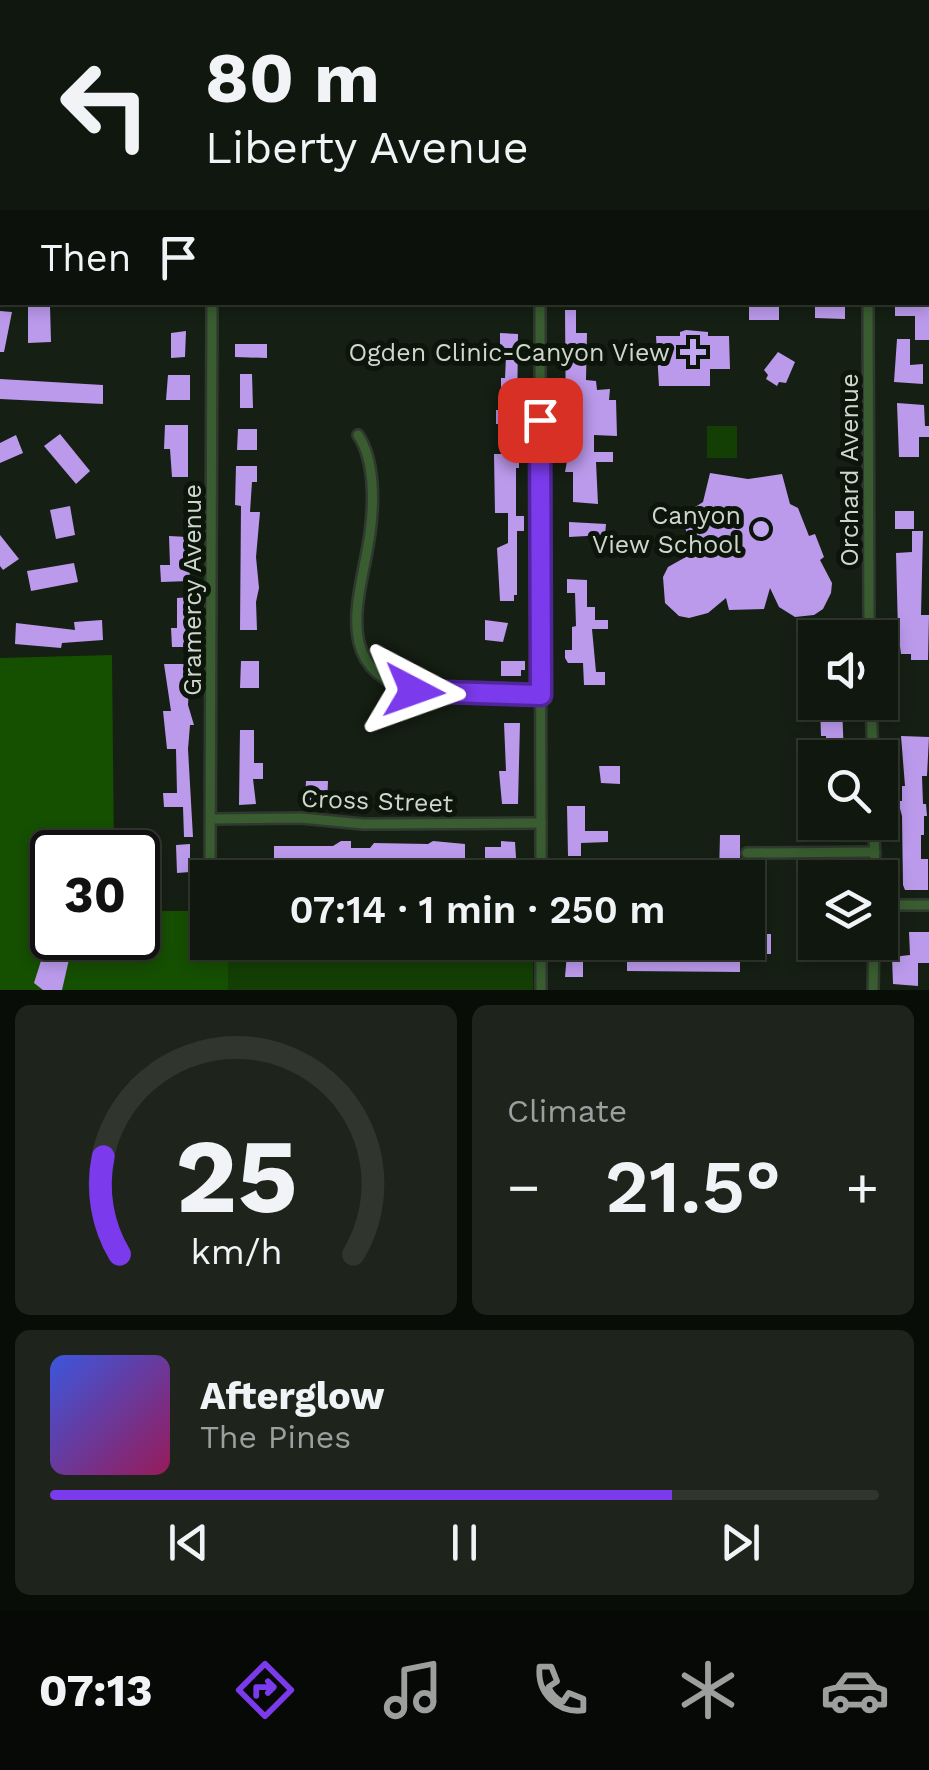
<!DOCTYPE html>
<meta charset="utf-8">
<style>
:root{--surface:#10170e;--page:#1e241c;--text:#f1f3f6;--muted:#9c9f9e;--line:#30362e;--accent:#7c3aed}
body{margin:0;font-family:"Work Sans",sans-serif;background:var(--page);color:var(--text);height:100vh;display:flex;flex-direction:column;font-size:38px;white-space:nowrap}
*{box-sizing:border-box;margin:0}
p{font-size:32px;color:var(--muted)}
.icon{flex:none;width:55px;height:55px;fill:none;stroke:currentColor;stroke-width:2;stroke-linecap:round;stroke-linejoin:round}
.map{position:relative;height:990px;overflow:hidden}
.side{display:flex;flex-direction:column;gap:15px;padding:15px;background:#090d08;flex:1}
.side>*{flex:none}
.hud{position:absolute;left:0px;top:0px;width:930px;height:305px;box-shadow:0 5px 15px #0003,0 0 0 2px var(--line);background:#10170e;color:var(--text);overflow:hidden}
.fabs{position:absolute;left:798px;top:620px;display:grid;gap:20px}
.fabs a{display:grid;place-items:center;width:100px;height:100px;border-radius:0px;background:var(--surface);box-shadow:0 5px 15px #0003,0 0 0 2px var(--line);font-size:50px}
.speed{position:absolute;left:30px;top:830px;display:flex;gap:20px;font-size:50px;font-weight:700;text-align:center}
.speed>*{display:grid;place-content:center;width:130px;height:130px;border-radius:50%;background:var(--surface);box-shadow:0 5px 15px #0003,0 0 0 2px var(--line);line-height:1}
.speed .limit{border:5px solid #111;border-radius:15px;background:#fff;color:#111}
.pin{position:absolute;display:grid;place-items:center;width:85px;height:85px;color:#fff;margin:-42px;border-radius:20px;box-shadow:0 5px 15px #0006}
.me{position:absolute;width:110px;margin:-55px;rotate:94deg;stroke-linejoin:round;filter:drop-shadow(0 0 8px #0008)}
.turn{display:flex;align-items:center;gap:35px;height:210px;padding:0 40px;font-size:45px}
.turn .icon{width:130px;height:130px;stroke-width:2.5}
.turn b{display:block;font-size:70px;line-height:85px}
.then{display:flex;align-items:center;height:95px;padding:0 40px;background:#0003;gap:20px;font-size:38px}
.big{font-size:75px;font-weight:600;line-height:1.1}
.side .widget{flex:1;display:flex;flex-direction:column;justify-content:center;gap:15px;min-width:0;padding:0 35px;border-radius:15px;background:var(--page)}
.side .dial{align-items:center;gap:0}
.dial svg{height:260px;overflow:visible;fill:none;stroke:var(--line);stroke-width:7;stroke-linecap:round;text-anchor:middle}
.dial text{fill:var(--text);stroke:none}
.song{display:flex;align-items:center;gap:30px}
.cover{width:120px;height:120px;border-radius:15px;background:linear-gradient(135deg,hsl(230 70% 55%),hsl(330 70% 35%))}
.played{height:10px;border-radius:5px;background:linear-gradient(90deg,var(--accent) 75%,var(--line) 75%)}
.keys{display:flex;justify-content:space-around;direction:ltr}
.heat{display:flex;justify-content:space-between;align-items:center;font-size:55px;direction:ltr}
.side .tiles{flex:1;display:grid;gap:15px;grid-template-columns:1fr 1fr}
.widget:last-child{grid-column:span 2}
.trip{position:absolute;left:190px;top:860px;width:575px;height:100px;border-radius:0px;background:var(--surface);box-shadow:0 5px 15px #0003,0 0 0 2px var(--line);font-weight:600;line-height:100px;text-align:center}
.tab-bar{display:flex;height:160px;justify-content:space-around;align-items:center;background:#060906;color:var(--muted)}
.tab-bar .icon{width:70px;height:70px}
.tab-bar .selected{color:var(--accent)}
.tab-bar b{font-size:45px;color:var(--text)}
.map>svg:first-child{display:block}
.green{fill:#133f04}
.forest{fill:#154f00}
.building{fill:#bb9aec}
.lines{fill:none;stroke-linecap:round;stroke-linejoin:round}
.street-casing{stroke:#2f392d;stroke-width:14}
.primary-casing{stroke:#2f392d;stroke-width:18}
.street{stroke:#395d30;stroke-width:9}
.primary{stroke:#529e3d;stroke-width:12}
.route-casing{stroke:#51269a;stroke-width:25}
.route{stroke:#7c3aed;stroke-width:18}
.poi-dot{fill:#c4a7f1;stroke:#0c150a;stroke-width:4}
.labels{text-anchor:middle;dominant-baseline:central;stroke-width:10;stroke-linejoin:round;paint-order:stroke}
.poi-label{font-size:25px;fill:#d0d6ce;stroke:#0c150a;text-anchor:end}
.street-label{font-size:25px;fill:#d0d6ce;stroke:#0c150a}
</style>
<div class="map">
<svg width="929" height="990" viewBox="0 0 929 990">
<rect width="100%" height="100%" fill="#151f13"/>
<g class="green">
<rect x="707" y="426" width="30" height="32"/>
<polygon points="228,943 461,943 462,958 533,957 533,990 228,990"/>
</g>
<polygon class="forest" points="112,655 114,852 52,852 52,938 138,938 138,911 207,911 208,942 228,943 228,990 0,990 0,658"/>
<g class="building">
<rect x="749" y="302" width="30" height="18"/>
<polygon points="815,302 845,302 845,319 815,318"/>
<polygon points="929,302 929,340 915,340 915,316 895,316 895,304"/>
<polygon points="28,306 50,306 51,342 28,343"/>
<polygon points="565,310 576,310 576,333 587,333 586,380 596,381 597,390 610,389 609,400 616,400 617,436 594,435 594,452 613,452 613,462 596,462 598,504 573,502 573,472 565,472 570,445 569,439 566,439"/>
<polygon points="0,311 12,312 4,352 0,352"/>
<polygon points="686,330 708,332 708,336 729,336 730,369 710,369 710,386 659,386 656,336 680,336 680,332"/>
<polygon points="186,331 185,357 171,358 171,333"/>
<polygon points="500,333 518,334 517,424 496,424 496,410 501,410 501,378 505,378 506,357 500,357"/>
<polygon points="897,339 910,339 910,365 923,364 923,384 894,382"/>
<polygon points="235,344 267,344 267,358 235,357"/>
<polygon points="778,352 795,362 786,383 779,382 777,386 766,379 768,375 764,370"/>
<polygon points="240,374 252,374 253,408 240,408"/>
<polygon points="168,375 190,375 190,400 166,400"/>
<polygon points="0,379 103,385 103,404 0,399"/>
<polygon points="897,403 924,405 925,426 929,426 929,437 919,437 919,457 899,457"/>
<polygon points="165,425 188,425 188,477 172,477 170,449 164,449"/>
<polygon points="238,429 257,429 257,450 237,450"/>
<polygon points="60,434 90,471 76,484 44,446"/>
<polygon points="16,435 23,453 0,463 0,443"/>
<polygon points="494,454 516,454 516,459 519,459 519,468 516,468 516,516 524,516 524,531 517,531 517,595 514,595 514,601 500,601 497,548 508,543 508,513 495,513"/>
<polygon points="236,466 257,466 257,482 252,482 250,512 260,512 256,557 259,588 256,602 257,630 240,630 241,506 235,505"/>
<polygon points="710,473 748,479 782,474 790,504 798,508 809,536 815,534 824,557 820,560 832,583 831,593 823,609 814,615 795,617 779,607 770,588 764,609 729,610 726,598 708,613 689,618 679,616 665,603 663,577 668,567 693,553 685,527 692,509 703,502"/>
<polygon points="70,506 75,535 56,539 50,510"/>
<rect x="895" y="511" width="19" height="18"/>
<polygon points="569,522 606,524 605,535 569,537"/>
<polygon points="912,531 923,531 921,615 929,615 928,660 911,660 911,654 901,654 898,631 896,553 912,552"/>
<polygon points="0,535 19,559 3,570 0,566"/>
<polygon points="169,536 188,537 190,581 161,582 160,565 170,565"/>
<polygon points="74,563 78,582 31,591 27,571"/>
<polygon points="567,579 587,580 587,607 595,607 595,620 608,620 608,629 592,629 596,672 605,672 605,685 584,685 583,663 568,663 565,658 565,650 572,650 572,627 576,626 575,593 567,593"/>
<polygon points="191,597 191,647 172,647 171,628 177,628 177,598"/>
<polygon points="102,620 103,640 62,643 61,648 15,644 16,623 75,630 74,622"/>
<polygon points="485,620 508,623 503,642 485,640"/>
<polygon points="241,661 259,661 259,688 240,688"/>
<polygon points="501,661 525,661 525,670 521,670 521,676 501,676"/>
<polygon points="164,664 190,664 188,705 194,725 190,725 188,749 193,837 184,837 183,807 164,807 163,793 177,793 176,749 167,749 163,711 171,711"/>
<polygon points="820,705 842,706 844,756 831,756 831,744 826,744 826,736 821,736"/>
<polygon points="504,723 520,723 518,804 502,804 499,771 506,771"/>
<polygon points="240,730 254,730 254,763 263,763 263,779 253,779 256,804 239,805"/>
<polygon points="901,736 929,737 927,776 922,776 923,804 926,804 927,816 924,816 924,835 921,835 921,859 928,859 928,890 905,890 903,885 902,816 898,801 902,801 902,786 905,786"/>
<polygon points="599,766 620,766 620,784 601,783"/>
<polygon points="306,781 328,781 327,804 305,803"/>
<polygon points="567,806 585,806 585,831 608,831 608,842 581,843 581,856 568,856"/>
<polygon points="720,835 740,835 740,875 719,875"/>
<polygon points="341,841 351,841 351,848 370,848 374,843 428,844 433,841 465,844 465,870 445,870 445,860 419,860 419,865 398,865 370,863 370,858 294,860 294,868 274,868 274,846 333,846"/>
<polygon points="501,841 515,842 517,873 513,873 513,878 492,878 492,858 485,858 485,847 501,847"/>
<polygon points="190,844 190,872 177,873 176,845"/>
<polygon points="909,932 929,932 929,963 918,963 918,986 893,984 892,957 910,955"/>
<polygon points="757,934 771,934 771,954 757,954 757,947 748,947 748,937 757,937"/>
<polygon points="568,942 583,942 583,977 565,977"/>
<polygon points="46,945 70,955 62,990 43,990 34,983"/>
<polygon points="667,949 667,957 740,954 740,972 627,971 627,956 652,956 652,950"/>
</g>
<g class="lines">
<g class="street-casing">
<g id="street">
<polyline points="443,0 443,2"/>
<polyline points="609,0 610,2"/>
<polyline points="540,302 541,878"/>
<polyline points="868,302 869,638"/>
<path d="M358,435C375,460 374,503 370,533C362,594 327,671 418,692C457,701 501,693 541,695"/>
<polyline points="871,702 873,758"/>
<polyline points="212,819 301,818 363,824 541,823"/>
<polyline points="874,822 875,878"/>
<polyline points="747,853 875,852"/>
<polyline points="210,878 212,302"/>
<polyline points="880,905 929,905"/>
<polyline points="541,942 541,990"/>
<polyline points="873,990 874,942"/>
</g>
</g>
<g class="primary-casing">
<g id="primary">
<polyline points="0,261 2,261"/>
<polyline points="928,261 929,261"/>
</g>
</g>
<use href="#street" class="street"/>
<use href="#primary" class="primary"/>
</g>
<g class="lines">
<g class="route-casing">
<polyline id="route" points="414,691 541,695 540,420"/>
</g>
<use href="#route" class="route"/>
</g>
<g class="poi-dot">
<path d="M688 337h10v10h10v10h-10v10h-10v-10h-10v-10h10z"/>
<circle cx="761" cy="529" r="10"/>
</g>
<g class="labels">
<g class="poi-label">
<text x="670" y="352">Ogden Clinic-Canyon View</text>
<text x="741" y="515">Canyon<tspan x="741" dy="29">View School</tspan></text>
</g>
<g class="street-label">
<text transform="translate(849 470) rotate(-90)">Orchard Avenue</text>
<text transform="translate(192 590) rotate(-90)">Gramercy Avenue</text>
<text transform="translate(377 801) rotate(2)">Cross Street</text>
</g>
</g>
</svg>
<div class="fabs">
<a><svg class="icon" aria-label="sound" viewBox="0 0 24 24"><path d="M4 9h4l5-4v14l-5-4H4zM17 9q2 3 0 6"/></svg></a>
<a><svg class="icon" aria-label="search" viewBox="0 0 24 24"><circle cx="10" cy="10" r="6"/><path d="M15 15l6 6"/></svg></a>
<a><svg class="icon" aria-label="layers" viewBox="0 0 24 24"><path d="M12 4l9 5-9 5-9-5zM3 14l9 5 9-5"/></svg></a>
</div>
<div class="speed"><div class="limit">30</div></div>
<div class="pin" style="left:540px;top:420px;background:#d93025"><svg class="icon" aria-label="arrive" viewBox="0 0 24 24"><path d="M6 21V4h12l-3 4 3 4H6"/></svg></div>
<svg class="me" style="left:414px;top:691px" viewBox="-20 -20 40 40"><path d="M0-17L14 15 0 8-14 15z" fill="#7c3aed" stroke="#fff" stroke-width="4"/></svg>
<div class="trip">07:14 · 1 min · 250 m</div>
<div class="hud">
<div class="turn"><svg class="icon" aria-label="left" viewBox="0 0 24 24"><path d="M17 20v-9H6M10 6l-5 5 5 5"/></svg><div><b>80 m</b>Liberty Avenue</div></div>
<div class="then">Then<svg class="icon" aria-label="arrive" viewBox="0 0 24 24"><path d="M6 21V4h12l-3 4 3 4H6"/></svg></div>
</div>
</div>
<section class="side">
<div class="tiles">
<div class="widget dial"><svg viewBox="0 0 100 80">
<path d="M14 69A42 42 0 1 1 86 69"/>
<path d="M14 69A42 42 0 0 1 9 39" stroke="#7c3aed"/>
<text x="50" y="56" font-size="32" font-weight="700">25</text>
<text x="50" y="72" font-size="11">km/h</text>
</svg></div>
<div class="widget"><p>Climate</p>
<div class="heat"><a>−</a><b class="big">21.5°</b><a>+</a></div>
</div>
<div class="widget">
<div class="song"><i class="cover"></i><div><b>Afterglow</b><p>The Pines</p></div></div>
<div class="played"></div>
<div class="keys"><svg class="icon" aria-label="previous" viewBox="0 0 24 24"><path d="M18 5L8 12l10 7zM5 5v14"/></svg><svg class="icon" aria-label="pause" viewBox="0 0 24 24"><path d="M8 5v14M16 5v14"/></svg><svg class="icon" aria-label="next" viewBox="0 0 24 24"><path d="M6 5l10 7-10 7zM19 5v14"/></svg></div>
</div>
</div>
</section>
<nav class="tab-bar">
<b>07:13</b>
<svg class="icon selected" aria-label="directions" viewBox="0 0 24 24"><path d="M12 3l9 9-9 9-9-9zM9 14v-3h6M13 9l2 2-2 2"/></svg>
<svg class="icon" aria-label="music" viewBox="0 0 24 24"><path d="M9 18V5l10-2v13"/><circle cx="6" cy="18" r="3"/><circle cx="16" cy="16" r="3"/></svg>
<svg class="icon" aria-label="phone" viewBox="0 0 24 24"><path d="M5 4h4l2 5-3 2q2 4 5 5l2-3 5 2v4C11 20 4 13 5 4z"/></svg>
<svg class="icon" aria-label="climate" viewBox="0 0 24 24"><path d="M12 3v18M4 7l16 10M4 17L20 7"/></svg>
<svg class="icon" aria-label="car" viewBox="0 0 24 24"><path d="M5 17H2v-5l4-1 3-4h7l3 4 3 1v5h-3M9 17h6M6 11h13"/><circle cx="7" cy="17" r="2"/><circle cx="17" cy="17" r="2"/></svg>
</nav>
